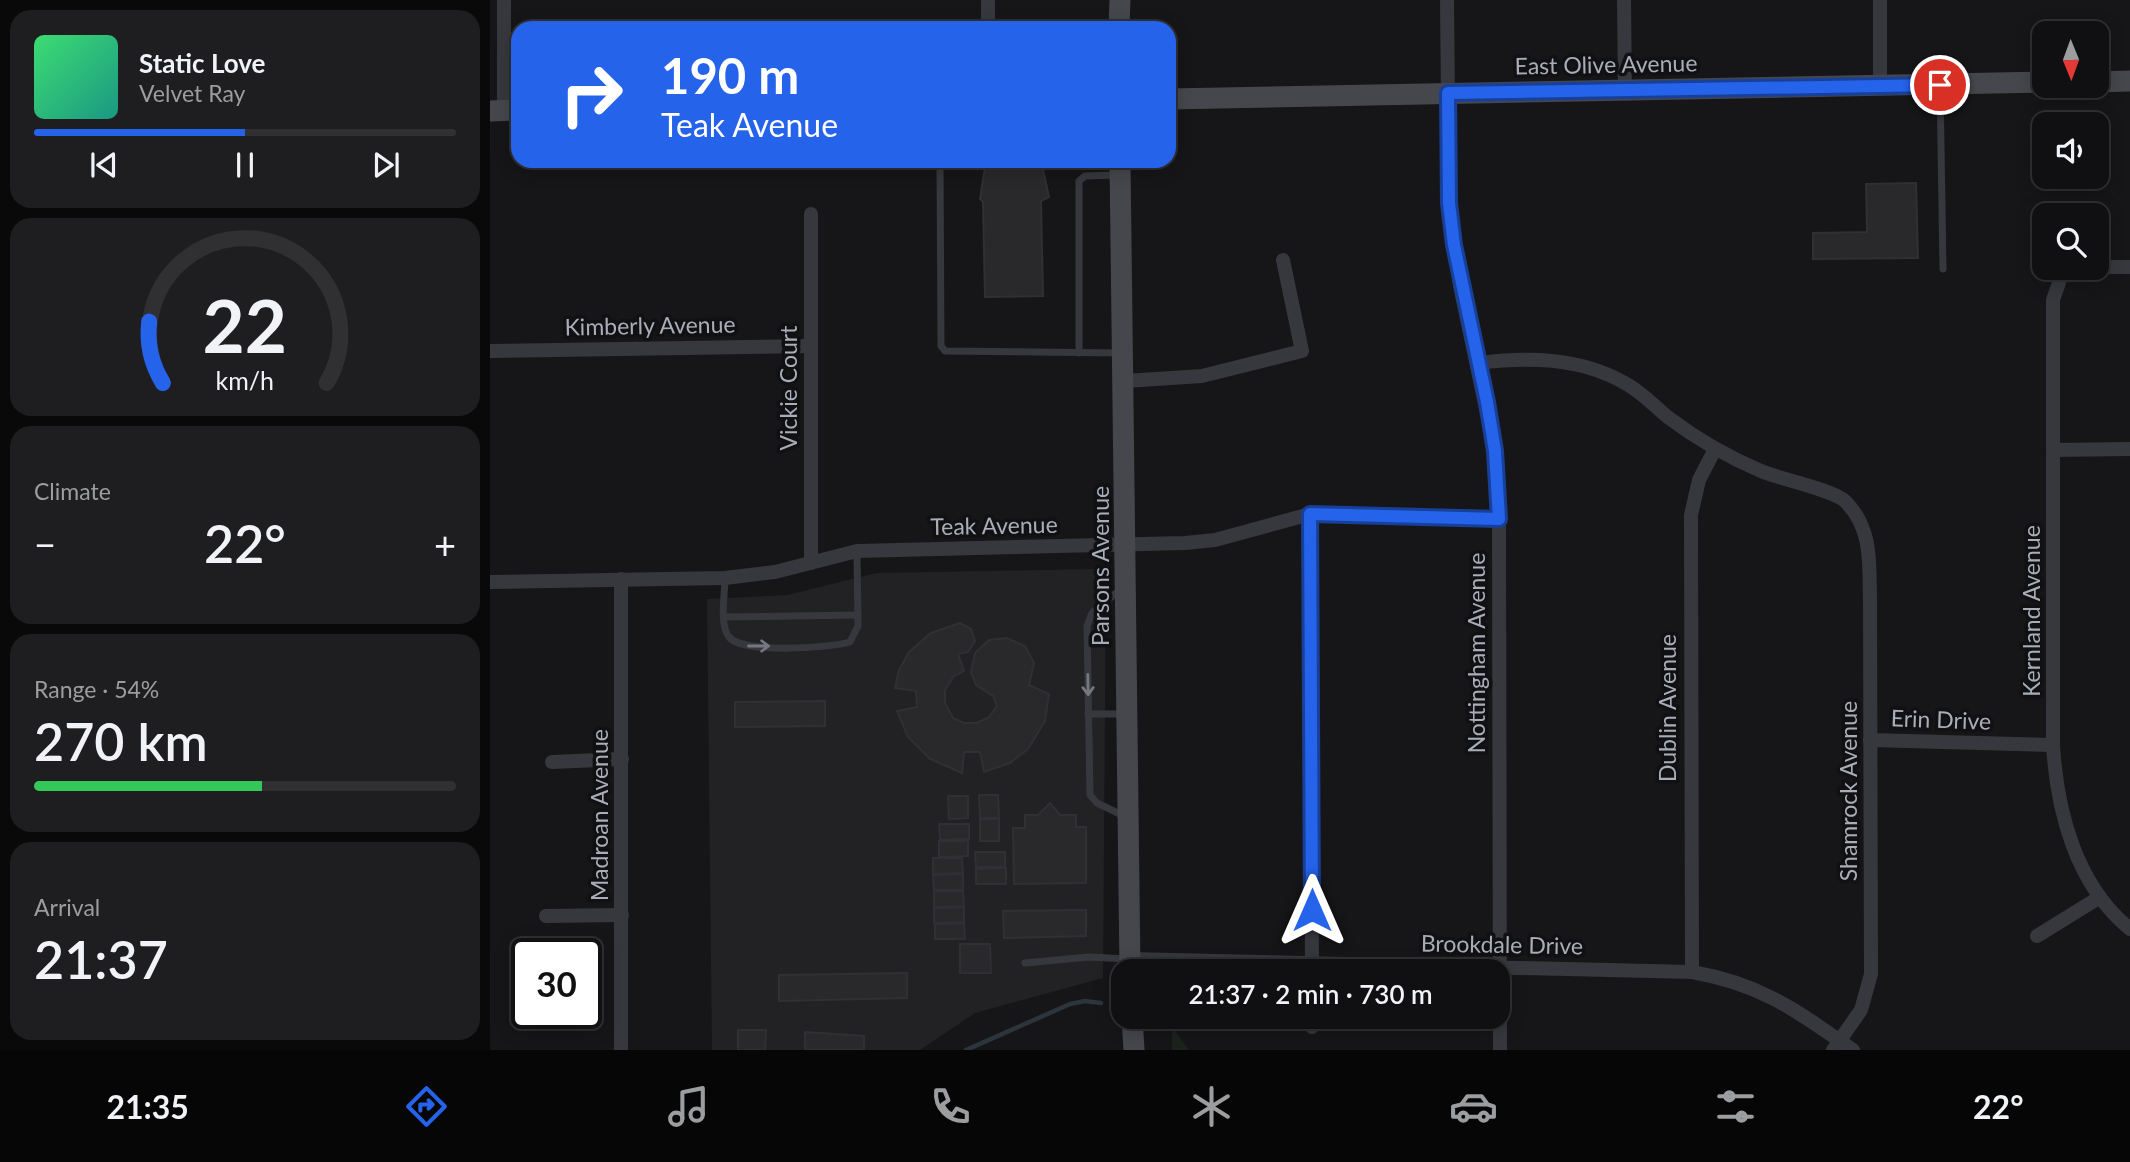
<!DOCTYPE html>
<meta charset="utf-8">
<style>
:root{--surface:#101012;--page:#1e1e20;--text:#f1f3f6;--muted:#9c9d9f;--line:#303032;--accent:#2563eb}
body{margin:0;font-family:Lato,sans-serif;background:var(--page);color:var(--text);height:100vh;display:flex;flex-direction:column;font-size:26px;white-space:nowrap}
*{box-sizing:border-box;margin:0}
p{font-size:23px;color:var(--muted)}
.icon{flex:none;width:38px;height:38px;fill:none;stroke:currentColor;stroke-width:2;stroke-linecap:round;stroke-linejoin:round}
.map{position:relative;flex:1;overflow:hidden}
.sheet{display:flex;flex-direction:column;gap:10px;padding:10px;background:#09090a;width:490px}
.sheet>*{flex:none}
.guide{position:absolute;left:21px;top:21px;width:665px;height:147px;border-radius:21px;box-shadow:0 4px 18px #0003,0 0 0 2px var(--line);background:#2563eb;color:#fff;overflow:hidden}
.needle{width:46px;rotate:179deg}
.fabs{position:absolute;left:1542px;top:21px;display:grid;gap:14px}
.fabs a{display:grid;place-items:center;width:77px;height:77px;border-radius:14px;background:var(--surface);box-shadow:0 4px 18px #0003,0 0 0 2px var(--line);font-size:35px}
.speed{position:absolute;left:21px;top:938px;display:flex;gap:14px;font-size:35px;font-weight:700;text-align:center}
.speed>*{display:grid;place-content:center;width:91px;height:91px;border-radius:50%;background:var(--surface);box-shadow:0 4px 18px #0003,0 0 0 2px var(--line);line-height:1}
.speed .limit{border:4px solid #111;border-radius:10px;background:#fff;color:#111}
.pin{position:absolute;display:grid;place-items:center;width:60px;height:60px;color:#fff;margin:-30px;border:4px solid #fff;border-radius:50%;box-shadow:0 2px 7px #0007}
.me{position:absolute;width:77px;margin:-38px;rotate:0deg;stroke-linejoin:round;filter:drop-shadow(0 0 5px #0008)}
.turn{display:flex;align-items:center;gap:24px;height:147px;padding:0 35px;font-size:32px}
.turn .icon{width:91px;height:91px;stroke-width:2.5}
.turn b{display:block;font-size:49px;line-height:60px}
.big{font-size:52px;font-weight:600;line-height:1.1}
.sheet .tile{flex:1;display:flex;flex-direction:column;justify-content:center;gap:10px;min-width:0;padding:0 24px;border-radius:21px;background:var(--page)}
.sheet .dial{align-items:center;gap:0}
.dial svg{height:182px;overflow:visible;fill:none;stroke:var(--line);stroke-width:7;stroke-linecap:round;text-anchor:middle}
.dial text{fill:var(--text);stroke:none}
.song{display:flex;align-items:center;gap:21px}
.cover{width:84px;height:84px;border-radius:10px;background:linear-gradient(135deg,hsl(140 70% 55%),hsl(170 70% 35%))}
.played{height:7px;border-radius:4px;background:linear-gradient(90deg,var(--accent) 50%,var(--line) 50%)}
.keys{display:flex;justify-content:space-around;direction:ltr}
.heat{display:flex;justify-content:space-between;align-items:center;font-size:38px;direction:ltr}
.charge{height:10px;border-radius:5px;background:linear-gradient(90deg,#34c759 54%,var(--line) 0)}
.trip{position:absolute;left:621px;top:959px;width:399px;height:70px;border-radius:21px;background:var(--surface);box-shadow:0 4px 18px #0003,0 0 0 2px var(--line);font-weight:600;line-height:70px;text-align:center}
.menu{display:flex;height:112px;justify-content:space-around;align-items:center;background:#060607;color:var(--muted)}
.menu .icon{width:49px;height:49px}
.menu .current{color:var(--accent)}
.menu b{font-size:32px;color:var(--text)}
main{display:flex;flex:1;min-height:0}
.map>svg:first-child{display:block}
.built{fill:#222225}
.green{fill:#1c231d}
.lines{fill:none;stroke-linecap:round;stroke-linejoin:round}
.stream{stroke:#2c353c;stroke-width:4.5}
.building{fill:#29292c;stroke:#303034;stroke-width:2}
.lane{stroke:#37383d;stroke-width:7}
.street{stroke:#37383d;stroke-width:14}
.secondary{stroke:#45474d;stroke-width:21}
.oneway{stroke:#757881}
.route-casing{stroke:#184099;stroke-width:18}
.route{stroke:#2563eb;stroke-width:12}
.labels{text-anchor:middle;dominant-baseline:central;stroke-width:7;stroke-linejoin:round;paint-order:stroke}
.street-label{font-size:23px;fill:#a8adb8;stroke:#111113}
</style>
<main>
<section class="sheet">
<div class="tile">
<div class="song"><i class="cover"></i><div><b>Static Love</b><p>Velvet Ray</p></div></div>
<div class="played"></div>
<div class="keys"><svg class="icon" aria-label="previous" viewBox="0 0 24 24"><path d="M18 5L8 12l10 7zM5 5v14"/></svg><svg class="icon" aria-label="pause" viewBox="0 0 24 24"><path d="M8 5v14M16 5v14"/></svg><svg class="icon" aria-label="next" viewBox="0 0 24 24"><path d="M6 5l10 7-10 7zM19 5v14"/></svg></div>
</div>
<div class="tile dial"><svg viewBox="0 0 100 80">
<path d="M14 69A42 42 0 1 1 86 69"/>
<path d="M14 69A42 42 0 0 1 8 42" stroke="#2563eb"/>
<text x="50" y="56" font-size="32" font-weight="700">22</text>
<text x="50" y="72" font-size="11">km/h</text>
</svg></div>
<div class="tile"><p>Climate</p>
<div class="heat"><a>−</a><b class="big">22°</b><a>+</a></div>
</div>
<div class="tile"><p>Range · 54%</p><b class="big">270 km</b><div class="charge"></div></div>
<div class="tile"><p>Arrival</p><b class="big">21:37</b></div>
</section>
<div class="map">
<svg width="1640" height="1050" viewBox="0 0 1640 1050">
<rect width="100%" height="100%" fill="#161618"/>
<polygon class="built" points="610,569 616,573 613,978 485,1013 430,1050 222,1050 217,599 298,595 386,573"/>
<polygon class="green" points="682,1027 699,1050 682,1050"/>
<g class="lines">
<polyline class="stream" points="476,1050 580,1004 595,1001 611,1003"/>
</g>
<g class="building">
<polygon points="496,161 551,161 559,197 551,201 553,296 495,297 493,202 490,199"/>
<polygon points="1426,183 1428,258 1323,259 1323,233 1377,232 1376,184"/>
<polygon points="470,623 481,629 485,641 478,652 468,654 474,671 464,676 455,690 455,703 463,718 474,723 487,723 499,717 507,706 503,696 486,685 481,672 485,653 499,640 517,638 535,646 544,663 539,685 559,694 555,721 538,749 520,763 494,772 490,752 474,752 472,773 440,759 418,737 407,711 427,707 426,691 405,688 409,670 419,652 441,633"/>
<polygon points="335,701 335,726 245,727 245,702"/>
<polygon points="489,795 508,795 509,818 490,818"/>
<polygon points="458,796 478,796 478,818 459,819"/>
<polygon points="560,803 570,815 586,815 586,827 596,827 596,883 524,884 523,828 535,828 535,815 548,815"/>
<rect x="490" y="819" width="19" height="22"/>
<polygon points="449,824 479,824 479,839 450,840"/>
<polygon points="449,841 478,841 478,856 449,857"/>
<polygon points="485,852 515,852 515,867 486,867"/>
<polygon points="443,858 472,858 473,873 443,874"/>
<polygon points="516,868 516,884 486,884 486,869"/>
<polygon points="473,874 473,890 444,890 443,875"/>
<polygon points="444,891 473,891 474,906 444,907"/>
<polygon points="474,907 474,922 444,923 444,908"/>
<polygon points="596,910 596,936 514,938 513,911"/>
<polygon points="474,923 475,939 445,939 445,924"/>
<polygon points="470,944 500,944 501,973 470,973"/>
<polygon points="417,973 417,998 289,1001 289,975"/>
<polygon points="248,1030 276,1030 275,1050 248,1050"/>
<polygon points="315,1032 374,1036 374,1050 315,1050"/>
</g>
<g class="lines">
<g class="lane">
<polyline points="1450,85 1453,269"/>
<polyline points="450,161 451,346 455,351 630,353"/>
<polyline points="589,353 589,181 595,176 626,175"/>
<path d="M235,578C235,594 229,625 239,637C252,654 340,648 360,642L368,626L367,551"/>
<polyline points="631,589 602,613 597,626 600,795 607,803 634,816"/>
<polyline points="235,617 368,615"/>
<polyline points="598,714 635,714"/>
<polyline points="535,963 599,957 638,959"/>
</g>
<g class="street">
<polyline points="14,0 14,110"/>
<polyline points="498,0 498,28"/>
<polyline points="957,0 959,203 970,286 1005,451 1009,519 1010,1050"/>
<polyline points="1134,0 1135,90"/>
<polyline points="1390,0 1390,86"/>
<polyline points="1606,267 1640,267"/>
<path d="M1592,268L1572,274L1563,300V745C1567,812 1586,885 1640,929"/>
<polyline points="0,351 321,346"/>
<path d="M988,363C1037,357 1088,357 1133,382C1151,391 1164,406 1179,418C1207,439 1238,457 1271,471C1289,479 1345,490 1356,502C1383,530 1379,564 1380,601L1381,974L1371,1010L1343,1050"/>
<polyline points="635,381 712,376 812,351 793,260"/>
<polyline points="1563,450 1640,449"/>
<polyline points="820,514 822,970"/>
<polyline points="321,563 321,214"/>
<polyline points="131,579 131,1050"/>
<polyline points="0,582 235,578 285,572 367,551 695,543 725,540 820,514 1009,519"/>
<polyline points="1380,740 1563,745"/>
<polyline points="62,762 132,759"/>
<polyline points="56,916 132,915"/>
<polyline points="1547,936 1610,897"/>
<path d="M639,959L1202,972C1272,984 1307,1011 1363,1050"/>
<polyline points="1202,972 1201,515 1209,480 1225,449"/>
<polyline points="822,1027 822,1017"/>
</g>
<g class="secondary">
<polyline points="629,28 630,0"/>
<polyline points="1606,82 1640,81"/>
<polyline points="679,99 1554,82"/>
<polyline points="0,111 28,110"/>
<polyline points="630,161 640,971"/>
<polyline points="642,1017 644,1050"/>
</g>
</g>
<defs><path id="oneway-shaft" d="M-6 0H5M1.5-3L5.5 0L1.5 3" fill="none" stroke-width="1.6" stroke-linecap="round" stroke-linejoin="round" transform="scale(1.75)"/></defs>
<g class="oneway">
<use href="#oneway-shaft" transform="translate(269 646)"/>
<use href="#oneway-shaft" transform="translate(598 685) rotate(89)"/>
</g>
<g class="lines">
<g class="route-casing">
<polyline id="route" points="822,910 820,514 1009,519 1005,451 997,402 964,245 959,203 958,93 1450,85"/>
</g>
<use href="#route" class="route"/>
</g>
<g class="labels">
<g class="street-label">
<text transform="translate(1116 64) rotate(-1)">East Olive Avenue</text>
<text transform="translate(160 325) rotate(-1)">Kimberly Avenue</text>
<text transform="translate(298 388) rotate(-90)">Vickie Court</text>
<text transform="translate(504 525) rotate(-1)">Teak Avenue</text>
<text transform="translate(610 566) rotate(-90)">Parsons Avenue</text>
<text transform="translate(1541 611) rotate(-90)">Kernland Avenue</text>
<text transform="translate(986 653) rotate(-90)">Nottingham Avenue</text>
<text transform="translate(1177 708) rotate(-90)">Dublin Avenue</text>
<text transform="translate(1451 719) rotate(2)">Erin Drive</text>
<text transform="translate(1358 791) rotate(-90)">Shamrock Avenue</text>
<text transform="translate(109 815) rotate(-90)">Madroan Avenue</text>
<text transform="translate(1012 944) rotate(1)">Brookdale Drive</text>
</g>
</g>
</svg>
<div class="fabs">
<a><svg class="needle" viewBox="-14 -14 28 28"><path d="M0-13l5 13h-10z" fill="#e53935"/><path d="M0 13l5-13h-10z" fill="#9c9d9f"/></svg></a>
<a><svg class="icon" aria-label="sound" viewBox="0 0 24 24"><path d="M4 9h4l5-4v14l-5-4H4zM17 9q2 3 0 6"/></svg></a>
<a><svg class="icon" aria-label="search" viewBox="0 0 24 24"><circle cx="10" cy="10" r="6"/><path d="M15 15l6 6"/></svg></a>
</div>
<div class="speed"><div class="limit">30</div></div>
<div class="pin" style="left:1450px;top:85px;background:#d93025"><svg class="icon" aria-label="arrive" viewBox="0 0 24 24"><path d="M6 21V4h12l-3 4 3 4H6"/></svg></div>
<svg class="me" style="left:822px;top:910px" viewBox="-20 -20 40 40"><path d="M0-17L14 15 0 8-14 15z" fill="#2563eb" stroke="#fff" stroke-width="4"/></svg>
<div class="trip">21:37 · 2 min · 730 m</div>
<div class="guide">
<div class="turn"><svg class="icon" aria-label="right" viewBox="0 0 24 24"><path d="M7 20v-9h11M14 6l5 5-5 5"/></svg><div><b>190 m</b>Teak Avenue</div></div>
</div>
</div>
</main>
<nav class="menu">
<b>21:35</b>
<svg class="icon current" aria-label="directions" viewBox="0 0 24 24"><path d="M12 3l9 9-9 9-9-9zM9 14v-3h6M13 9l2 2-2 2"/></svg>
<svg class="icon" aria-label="music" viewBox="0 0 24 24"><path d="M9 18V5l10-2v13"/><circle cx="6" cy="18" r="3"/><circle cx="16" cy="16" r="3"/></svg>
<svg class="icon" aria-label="phone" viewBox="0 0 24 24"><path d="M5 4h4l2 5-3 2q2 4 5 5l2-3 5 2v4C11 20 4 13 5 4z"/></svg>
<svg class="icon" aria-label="climate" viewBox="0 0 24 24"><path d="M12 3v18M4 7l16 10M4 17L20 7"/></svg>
<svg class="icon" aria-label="car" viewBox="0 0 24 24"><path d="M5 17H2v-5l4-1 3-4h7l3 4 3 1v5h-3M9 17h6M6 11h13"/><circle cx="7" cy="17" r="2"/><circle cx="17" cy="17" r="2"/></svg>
<svg class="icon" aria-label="filters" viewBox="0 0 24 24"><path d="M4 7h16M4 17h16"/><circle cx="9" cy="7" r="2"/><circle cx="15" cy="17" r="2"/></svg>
<b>22°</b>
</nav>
